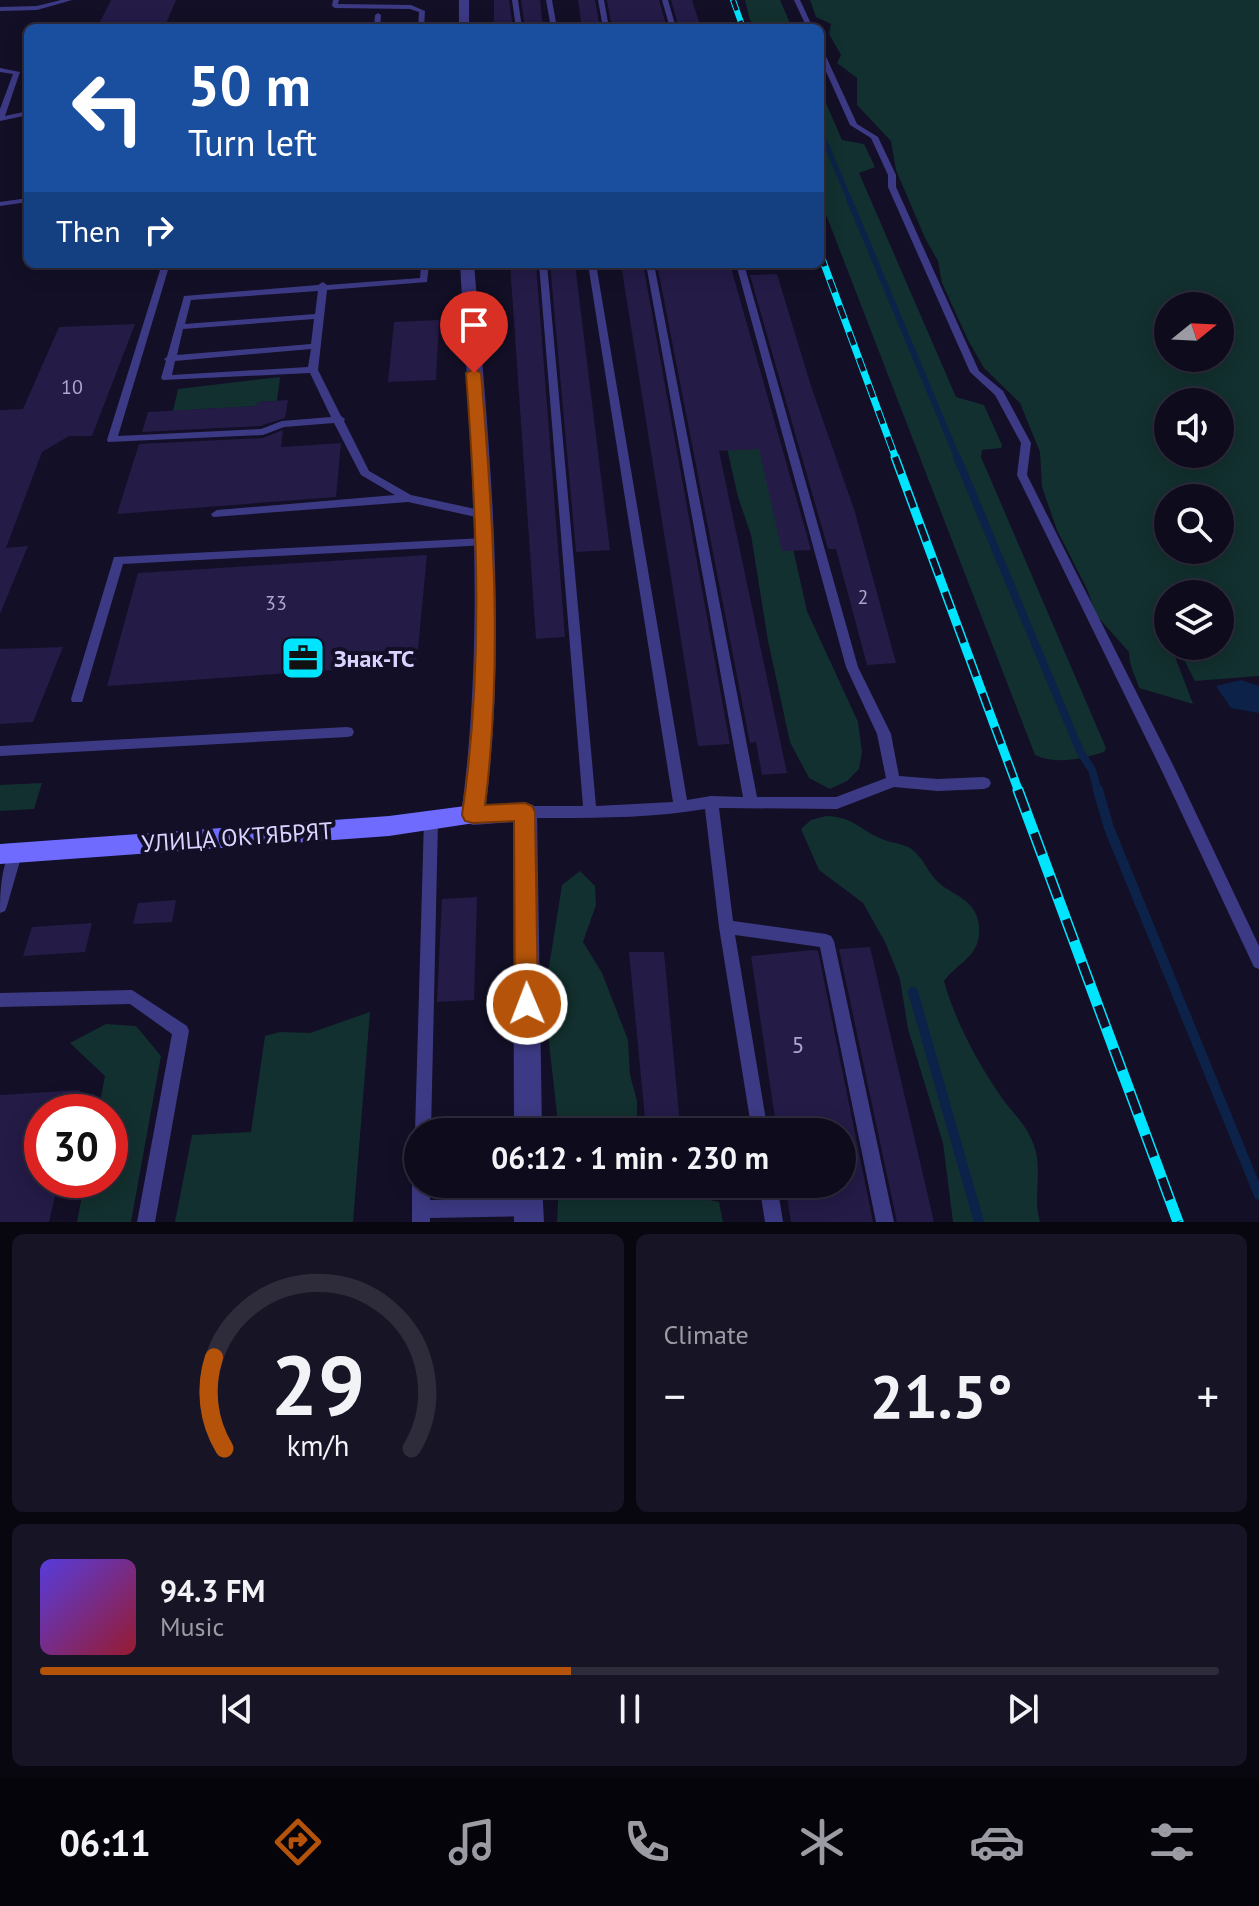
<!DOCTYPE html>
<meta charset="utf-8">
<style>
:root{--surface:#0e0b1c;--page:#171425;--text:#f1f3f6;--muted:#9b9ba3;--line:#2e2b3b;--accent:#b45309}
body{margin:0;font-family:"PT Sans",sans-serif;background:var(--page);color:var(--text);height:100vh;display:flex;flex-direction:column;font-size:30px;white-space:nowrap}
*{box-sizing:border-box;margin:0}
p{font-size:26px;color:var(--muted)}
.icon{flex:none;width:44px;height:44px;fill:none;stroke:currentColor;stroke-width:2;stroke-linecap:round;stroke-linejoin:round}
.map{position:relative;height:1222px;overflow:hidden}
.sheet{display:flex;flex-direction:column;gap:12px;padding:12px;background:#08060f;flex:1}
.sheet>*{flex:none}
.guide{position:absolute;left:24px;top:24px;width:800px;height:244px;border-radius:12px;box-shadow:0 4px 20px #0003,0 0 0 2px var(--line);background:#1a4fa0;color:#fff;overflow:hidden}
.needle{width:52px;rotate:72deg}
.controls{position:absolute;left:1154px;top:292px;display:grid;gap:16px}
.controls a{display:grid;place-items:center;width:80px;height:80px;border-radius:50%;background:var(--surface);box-shadow:0 4px 20px #0003,0 0 0 2px var(--line);font-size:40px}
.speed{position:absolute;left:24px;top:1094px;display:flex;gap:16px;font-size:40px;font-weight:700;text-align:center}
.speed>*{display:grid;place-content:center;width:104px;height:104px;border-radius:50%;background:var(--surface);box-shadow:0 4px 20px #0003,0 0 0 2px var(--line);line-height:1}
.speed .limit{border:12px solid #d22;background:#fff;color:#111}
.pin{position:absolute;display:grid;place-items:center;width:68px;height:68px;color:#fff;margin:-82px -34px;border-radius:50% 50% 50% 0;rotate:-45deg;box-shadow:0 0 8px #0007}
.pin .icon{rotate:45deg}
.me{position:absolute;width:88px;margin:-44px;rotate:359deg;stroke-linejoin:round;filter:drop-shadow(0 0 6px #0008)}
.turn{display:flex;align-items:center;gap:28px;height:168px;padding:0 32px;font-size:36px}
.turn .icon{width:104px;height:104px;stroke-width:2.5}
.turn b{display:block;font-size:56px;line-height:68px}
.then{display:flex;align-items:center;height:76px;padding:0 32px;background:#0003;gap:16px;font-size:30px}
.big{font-size:60px;font-weight:700;line-height:1.1}
.sheet .widget{flex:1;display:flex;flex-direction:column;justify-content:center;gap:12px;min-width:0;padding:0 28px;border-radius:12px;background:var(--page)}
.sheet .dial{align-items:center;gap:0}
.dial svg{height:208px;overflow:visible;fill:none;stroke:var(--line);stroke-width:7;stroke-linecap:round;text-anchor:middle}
.dial text{fill:var(--text);stroke:none}
.song{display:flex;align-items:center;gap:24px}
.cover{width:96px;height:96px;border-radius:12px;background:linear-gradient(135deg,hsl(250 70% 55%),hsl(350 70% 35%))}
.played{height:8px;border-radius:4px;background:linear-gradient(90deg,var(--accent) 45%,var(--line) 45%)}
.keys{display:flex;justify-content:space-around;direction:ltr}
.heat{display:flex;justify-content:space-between;align-items:center;font-size:44px;direction:ltr}
.sheet .tiles{flex:1;display:grid;gap:12px;grid-template-columns:1fr 1fr}
.widget:last-child{grid-column:span 2}
.trip{position:absolute;left:404px;top:1118px;width:452px;height:80px;border-radius:40px;background:var(--surface);box-shadow:0 4px 20px #0003,0 0 0 2px var(--line);font-weight:700;line-height:80px;text-align:center}
.tabs{display:flex;height:128px;justify-content:space-around;align-items:center;background:#06040b;color:var(--muted)}
.tabs .icon{width:56px;height:56px}
.tabs .selected{color:var(--accent)}
.tabs b{font-size:36px;color:var(--text)}
.map>svg:first-child{display:block}
.green{fill:#12302f;fill-rule:evenodd}
.water{fill:#0c2248}
.lines{fill:none;stroke-linecap:round;stroke-linejoin:round}
.stream-far3{stroke:#0c2248;stroke-width:5}
.stream-far2{stroke:#0c2248;stroke-width:6}
.stream-far1{stroke:#0c2248;stroke-width:8}
.stream{stroke:#0c2248;stroke-width:10}
.building{fill:#241b47}
.lane{fill:#3d3a85;fill-rule:evenodd}
.street{fill:#3d3a85;fill-rule:evenodd}
.secondary{fill:#6f6bff;fill-rule:evenodd}
.rail-far3-casing{stroke:#00e5ff;stroke-width:6}
.rail-far2-casing{stroke:#00e5ff;stroke-width:7}
.rail-far1-casing{stroke:#00e5ff;stroke-width:9}
.rail-casing{stroke:#00e5ff;stroke-width:11}
.rail-far3{stroke:#130f26;stroke-width:4;stroke-dasharray:11;stroke-linecap:butt}
.rail-far2{stroke:#130f26;stroke-width:5;stroke-dasharray:14;stroke-linecap:butt}
.rail-far1{stroke:#130f26;stroke-width:6;stroke-dasharray:18;stroke-linecap:butt}
.rail{stroke:#130f26;stroke-width:8;stroke-dasharray:23;stroke-linecap:butt}
.route{fill:#b45309;stroke:#753606;stroke-width:2}
.labels{text-anchor:middle;dominant-baseline:central;stroke-width:8;stroke-linejoin:round;paint-order:stroke}
.number-label{font-size:20px;fill:#aca6d1}
.poi-label{font-size:24px;font-weight:bold;fill:#d9d4ff;stroke:#130f26;text-anchor:start}
.street-label{font-size:24px;fill:#d9d4ff;stroke:#130f26}
.near-number-label{font-size:24px;fill:#aca6d1}
</style>
<div class="map">
<svg width="1259" height="1222" viewBox="0 0 1259 1222">
<rect width="100%" height="100%" fill="#130f26"/>
<g class="green">
<polygon points="745,0 780,0 792,28 757,28 750,20"/>
<path d="M810,0H1259V676L1195,681L1177,646H1220V594H1168V629L1160,615L1168,646H1171L1193,704L1139,688C1135,674 1129,667 1129,652L1096,615L1087,589L1057,530L1042,487L1040,452L1020,403L984,368L968,340L942,283L938,261L925,238L896,170L891,141L857,105V78L837,63L841,55L829,34L831,24L816,17ZM1168,306H1220V358H1168ZM1168,402H1220V454H1168ZM1168,498H1220V550H1168Z"/>
<path d="M820,89L842,140L864,144L875,167L859,173L956,397L984,405L1002,445L1001,448L982,450L981,457L1106,748L1104,752C1083,759 1055,765 1035,755L820,199Z"/>
<polygon points="280,377 277,401 258,402 257,406 173,411 178,389"/>
<polygon points="757,436 790,535 807,611 858,722 862,752 859,769 847,781 830,789 809,778 790,742 768,641 751,535 738,497 726,444"/>
<polygon points="42,783 34,809 0,811 0,785"/>
<path d="M826,816C854,817 858,829 882,839C894,844 907,843 916,853C925,862 929,874 939,883C953,895 973,899 978,920C985,955 960,960 944,981C954,1018 976,1060 998,1092C1009,1110 1025,1122 1033,1143C1044,1169 1032,1196 1040,1222H953L943,1143L908,1029L900,979L886,944L863,903L819,870L801,829L811,820Z"/>
<polygon points="580,871 595,886 596,905 583,942 602,973 628,1040 630,1075 637,1101 637,1132 559,1132 544,998 562,885"/>
<polygon points="370,1012 353,1222 175,1222 192,1135 251,1132 265,1036 280,1032 310,1033"/>
<polygon points="106,1024 136,1026 161,1056 131,1222 77,1222 85,1180 110,1180 110,1112 98,1112 105,1076 70,1043"/>
<polygon points="559,1184 661,1184 662,1190 719,1202 723,1222 557,1222"/>
</g>
<polygon class="water" points="1241,680 1259,686 1259,713 1231,708 1216,686"/>
<g class="lines">
<polyline class="stream-far3" points="823,137 850,201"/>
<polyline class="stream-far2" points="849,199 958,459"/>
<polyline class="stream-far1" points="957,457 1080,751 1092,770 1098,792"/>
<g class="stream">
<polyline points="1098,790 1109,828 1259,1195"/>
<polyline points="913,992 979,1222"/>
</g>
</g>
<g class="building">
<polygon points="111,0 176,0 165,26 97,28"/>
<polygon points="494,0 509,0 513,28 494,28"/>
<polygon points="521,0 540,0 543,28 525,28"/>
<polygon points="578,0 595,0 600,28 582,28"/>
<polygon points="607,0 659,0 667,28 612,28"/>
<polygon points="671,0 692,0 701,28 679,28"/>
<polygon points="510,264 536,264 565,637 536,639"/>
<polygon points="550,264 575,264 610,550 576,552"/>
<polygon points="621,264 643,264 730,744 698,746"/>
<polygon points="657,264 730,264 811,550 782,551 759,449 719,451 787,773 762,775 756,742 750,743"/>
<polygon points="777,274 811,386 855,512 896,663 867,665 836,549 828,549 750,275"/>
<polygon points="439,320 436,380 388,382 394,322"/>
<polygon points="135,324 92,436 69,436 42,452 6,548 28,546 0,614 0,410 23,409 59,327"/>
<polygon points="288,400 285,418 260,426 142,432 148,412 257,406 258,402"/>
<polygon points="283,430 281,447 341,443 336,497 117,514 139,444 263,438"/>
<polygon points="427,555 418,649 415,649 417,664 107,686 138,573"/>
<polygon points="63,647 33,722 0,724 0,649"/>
<polygon points="477,897 474,1000 437,1002 442,899"/>
<polygon points="176,900 172,922 133,924 138,903"/>
<polygon points="92,923 85,952 23,956 32,927"/>
<polygon points="870,947 934,1222 897,1222 839,949"/>
<polygon points="813,950 818,951 873,1222 791,1222 785,1184 842,1184 842,1132 777,1132 751,956"/>
<polygon points="629,952 664,952 680,1125 646,1129"/>
<polygon points="80,1090 75,1112 42,1112 42,1180 59,1180 49,1222 0,1222 0,1095"/>
</g>
<g class="lines">
<g class="lane">
<polygon points="61,0 72,0 37,10 0,11 0,7 37,6"/>
<polygon points="333,0 339,0 338,4 411,5 425,11 424,28 418,28 419,12 410,9 335,8 332,6"/>
<polygon points="512,0 518,0 522,28 516,28"/>
<polygon points="546,0 552,0 557,28 551,28"/>
<polygon points="598,0 604,0 609,28 603,28"/>
<polygon points="662,0 668,0 676,28 670,28"/>
<polygon points="794,0 800,0 813,28 807,28"/>
<polygon points="378,13 381,15 380,28 374,28 375,15"/>
<polygon points="820,48 823,50 857,124 878,137 896,175 896,187 979,371 1003,391 1031,443 1027,475 1174,767 1259,946 1259,969 1254,967 1160,767 1017,475 1021,443 995,395 970,372 888,187 888,175 871,138 850,125 820,58"/>
<polygon points="0,68 20,72 5,116 28,111 28,115 0,121 0,109 13,74 0,72"/>
<polygon points="28,198 28,202 0,206 0,202"/>
<path d="M162,264H226L222,267L168,270L118,436L261,429L282,421L331,417L310,373L163,380L161,378L166,361L164,359L167,357L184,296L318,285L323,282L327,285L420,278L421,264H429L427,282L327,290L318,370L341,416L345,419L344,421L369,471L411,495L489,512L491,515L489,518L485,519L408,502L213,517L211,514L217,510L395,495L361,475L334,423L284,427L263,435L108,442L107,440ZM318,291L315,314L185,324L191,300ZM314,319L311,344L177,355L183,329ZM311,349L308,367L172,375L175,361Z"/>
<path d="M539,264H547L596,806L673,802L588,264H596L687,800L711,796L743,797L646,264H654L757,797H836L886,778L877,734L846,667L736,264H744L858,667L891,734L899,776L938,779L984,777L989,779L991,783L989,787L984,789L938,791L894,787L837,809L719,808L733,921L826,934L831,936L834,941L894,1222H876L820,947L735,935L768,1132H752L719,927L705,809C646,819 585,818 525,818L520,816L518,812L520,808L525,806H583Z"/>
<polygon points="484,538 490,542 488,545 123,564 83,699 82,702 72,702 71,699 114,557"/>
<polygon points="347,727 352,728 354,732 352,736 347,737 0,756 0,746"/>
<polygon points="431,814 436,816 438,820 431,1132 418,1132 418,1138 415,1132 424,820 426,816"/>
<path d="M15,848L20,850L22,854L7,906L5,911L0,913C0,890 1,871 10,850Z"/>
<polygon points="132,990 187,1026 189,1031 155,1222 137,1222 172,1034 130,1004 0,1007 0,993"/>
<polygon points="418,1177 418,1184 430,1184 430,1200 529,1198 535,1201 538,1207 535,1213 529,1216 430,1218 430,1222 412,1222 412,1184 415,1178"/>
<polygon points="759,1184 777,1184 783,1222 765,1222"/>
</g>
<g class="street">
<rect x="459" y="0" width="10" height="28"/>
<path d="M460,264H474C489,443 508,625 486,805L525,802L533,805L537,812L542,1132H514L513,822L473,825L465,822L461,815C486,632 471,447 460,264Z"/>
<polygon points="514,1184 542,1184 544,1222 514,1222"/>
</g>
<polygon class="secondary" points="473,805 481,808 485,815 481,822 389,836 0,864 0,844 389,816"/>
<g class="rail-far3-casing">
<polyline id="rail-far3" points="733,0 743,28"/>
</g>
<g class="rail-far2-casing">
<polyline id="rail-far2" points="820,253 896,459"/>
</g>
<g class="rail-far1-casing">
<polyline id="rail-far1" points="895,457 1019,792"/>
</g>
<g class="rail-casing">
<polyline id="rail" points="1018,790 1178,1222"/>
</g>
<use href="#rail-far3" class="rail-far3"/>
<use href="#rail-far2" class="rail-far2"/>
<use href="#rail-far1" class="rail-far1"/>
<use href="#rail" class="rail"/>
</g>
<path class="route" d="M474,369L481,373C493,516 503,663 485,805L525,803L532,806L535,812L538,1004L535,1012L527,1015L518,1012L515,1004L514,821L473,823L465,821L462,815C484,669 477,520 466,373Z"/>
<defs>
<g id="office-square" transform="scale(2.3)"><rect x="-9" y="-9" width="18" height="18" rx="4" fill="#00e5ff" stroke="#130f26"/><path d="M-6-3h4V-5.5h4V-3h4V5H-6ZM-1-4.5V-3h2v-1.5ZM-6 0V1H6V0Z" fill="#111"/></g>
</defs>
<g fill-rule="evenodd">
<use href="#office-square" x="303" y="658"/>
</g>
<g class="labels">
<g class="number-label">
<text x="72" y="387">10</text>
<text x="863" y="597">2</text>
<text x="276" y="603">33</text>
</g>
<g class="poi-label">
<text x="334" y="658">Знак-ТС</text>
</g>
<g class="street-label">
<text transform="translate(237 837) rotate(-4)">УЛИЦА ОКТЯБРЯТ</text>
</g>
<g class="near-number-label">
<text x="798" y="1044">5</text>
</g>
</g>
</svg>
<div class="controls">
<a><svg class="needle" viewBox="-14 -14 28 28"><path d="M0-13l5 13h-10z" fill="#e53935"/><path d="M0 13l5-13h-10z" fill="#9b9ba3"/></svg></a>
<a><svg class="icon" aria-label="sound" viewBox="0 0 24 24"><path d="M4 9h4l5-4v14l-5-4H4zM17 9q2 3 0 6"/></svg></a>
<a><svg class="icon" aria-label="search" viewBox="0 0 24 24"><circle cx="10" cy="10" r="6"/><path d="M15 15l6 6"/></svg></a>
<a><svg class="icon" aria-label="layers" viewBox="0 0 24 24"><path d="M12 4l9 5-9 5-9-5zM3 14l9 5 9-5"/></svg></a>
</div>
<div class="speed"><div class="limit">30</div></div>
<div class="pin" style="left:474px;top:373px;background:#d93025"><svg class="icon" aria-label="arrive" viewBox="0 0 24 24"><path d="M6 21V4h12l-3 4 3 4H6"/></svg></div>
<svg class="me" style="left:527px;top:1004px" viewBox="-20 -20 40 40"><circle r="17" fill="#b45309" stroke="#fff" stroke-width="3"/><path d="M0-11L8 9 0 5-8 9z" fill="#fff"/></svg>
<div class="trip">06:12 · 1 min · 230 m</div>
<div class="guide">
<div class="turn"><svg class="icon" aria-label="left" viewBox="0 0 24 24"><path d="M17 20v-9H6M10 6l-5 5 5 5"/></svg><div><b>50 m</b>Turn left</div></div>
<div class="then">Then<svg class="icon" aria-label="right" viewBox="0 0 24 24"><path d="M7 20v-9h11M14 6l5 5-5 5"/></svg></div>
</div>
</div>
<section class="sheet">
<div class="tiles">
<div class="widget dial"><svg viewBox="0 0 100 80">
<path d="M14 69A42 42 0 1 1 86 69"/>
<path d="M14 69A42 42 0 0 1 10 34" stroke="#b45309"/>
<text x="50" y="56" font-size="32" font-weight="700">29</text>
<text x="50" y="72" font-size="11">km/h</text>
</svg></div>
<div class="widget"><p>Climate</p>
<div class="heat"><a>−</a><b class="big">21.5°</b><a>+</a></div>
</div>
<div class="widget">
<div class="song"><i class="cover"></i><div><b>94.3 FM</b><p>Music</p></div></div>
<div class="played"></div>
<div class="keys"><svg class="icon" aria-label="previous" viewBox="0 0 24 24"><path d="M18 5L8 12l10 7zM5 5v14"/></svg><svg class="icon" aria-label="pause" viewBox="0 0 24 24"><path d="M8 5v14M16 5v14"/></svg><svg class="icon" aria-label="next" viewBox="0 0 24 24"><path d="M6 5l10 7-10 7zM19 5v14"/></svg></div>
</div>
</div>
</section>
<nav class="tabs">
<b>06:11</b>
<svg class="icon selected" aria-label="directions" viewBox="0 0 24 24"><path d="M12 3l9 9-9 9-9-9zM9 14v-3h6M13 9l2 2-2 2"/></svg>
<svg class="icon" aria-label="music" viewBox="0 0 24 24"><path d="M9 18V5l10-2v13"/><circle cx="6" cy="18" r="3"/><circle cx="16" cy="16" r="3"/></svg>
<svg class="icon" aria-label="phone" viewBox="0 0 24 24"><path d="M5 4h4l2 5-3 2q2 4 5 5l2-3 5 2v4C11 20 4 13 5 4z"/></svg>
<svg class="icon" aria-label="climate" viewBox="0 0 24 24"><path d="M12 3v18M4 7l16 10M4 17L20 7"/></svg>
<svg class="icon" aria-label="car" viewBox="0 0 24 24"><path d="M5 17H2v-5l4-1 3-4h7l3 4 3 1v5h-3M9 17h6M6 11h13"/><circle cx="7" cy="17" r="2"/><circle cx="17" cy="17" r="2"/></svg>
<svg class="icon" aria-label="filters" viewBox="0 0 24 24"><path d="M4 7h16M4 17h16"/><circle cx="9" cy="7" r="2"/><circle cx="15" cy="17" r="2"/></svg>
</nav>
